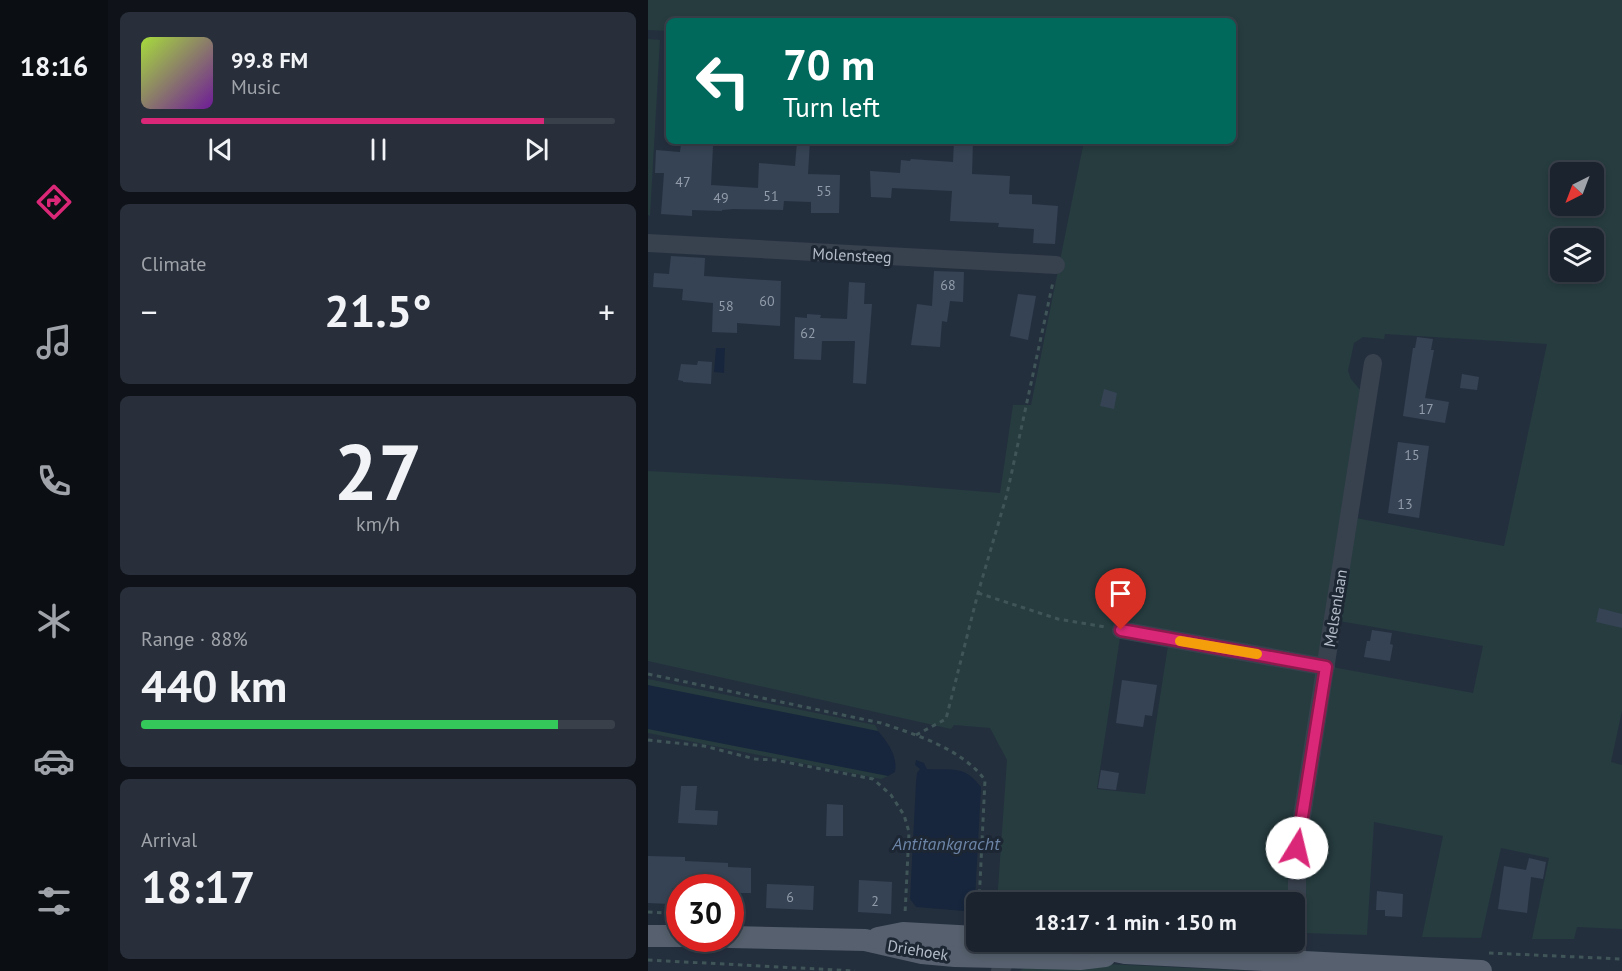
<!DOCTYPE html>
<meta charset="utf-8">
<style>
:root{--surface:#1b232e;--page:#282f3a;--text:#f1f3f6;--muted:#a0a4aa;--line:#39404a;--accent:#db2777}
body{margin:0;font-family:"PT Sans",sans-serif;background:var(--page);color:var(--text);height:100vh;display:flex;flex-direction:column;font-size:22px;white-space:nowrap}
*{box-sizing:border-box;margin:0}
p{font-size:20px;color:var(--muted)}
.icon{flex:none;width:33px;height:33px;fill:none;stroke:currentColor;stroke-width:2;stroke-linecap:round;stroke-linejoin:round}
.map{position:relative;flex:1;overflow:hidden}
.panel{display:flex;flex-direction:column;gap:12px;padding:12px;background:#0f1319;width:540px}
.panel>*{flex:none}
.guide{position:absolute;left:18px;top:18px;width:570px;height:126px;border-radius:9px;box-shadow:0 3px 9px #0003,0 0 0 2px var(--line);background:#00695c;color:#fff;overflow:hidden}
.needle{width:39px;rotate:222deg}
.controls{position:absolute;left:902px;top:162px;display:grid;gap:12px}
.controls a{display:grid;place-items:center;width:54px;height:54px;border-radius:9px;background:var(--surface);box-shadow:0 3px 9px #0003,0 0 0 2px var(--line);font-size:30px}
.speed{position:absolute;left:18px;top:874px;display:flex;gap:12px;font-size:30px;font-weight:700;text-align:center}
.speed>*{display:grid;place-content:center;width:78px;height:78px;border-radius:50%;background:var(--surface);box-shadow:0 3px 9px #0003,0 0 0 2px var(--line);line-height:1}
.speed .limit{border:9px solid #d22;background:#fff;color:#111}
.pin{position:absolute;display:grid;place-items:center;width:51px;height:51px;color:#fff;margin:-62px -26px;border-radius:50% 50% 50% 0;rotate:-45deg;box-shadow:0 0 6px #0007}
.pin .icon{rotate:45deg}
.me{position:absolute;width:66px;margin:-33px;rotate:9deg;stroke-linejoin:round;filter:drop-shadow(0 0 4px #0008)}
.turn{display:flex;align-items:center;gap:21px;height:126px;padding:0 18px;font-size:27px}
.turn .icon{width:78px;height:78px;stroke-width:2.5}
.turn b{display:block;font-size:42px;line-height:51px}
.big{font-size:45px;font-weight:600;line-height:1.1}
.panel .card{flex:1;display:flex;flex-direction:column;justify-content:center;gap:9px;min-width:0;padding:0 21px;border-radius:9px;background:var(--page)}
.panel .dial{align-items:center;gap:0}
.dial b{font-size:78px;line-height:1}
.song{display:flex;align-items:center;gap:18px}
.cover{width:72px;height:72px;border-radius:9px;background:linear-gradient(135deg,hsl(80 70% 55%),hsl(280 70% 35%))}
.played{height:6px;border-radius:3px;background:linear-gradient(90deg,var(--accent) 85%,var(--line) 85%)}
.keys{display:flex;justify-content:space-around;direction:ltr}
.heat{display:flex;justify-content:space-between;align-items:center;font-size:33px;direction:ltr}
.charge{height:9px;border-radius:4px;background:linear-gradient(90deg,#34c759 88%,var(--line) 0)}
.trip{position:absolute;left:318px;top:892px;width:339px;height:60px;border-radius:9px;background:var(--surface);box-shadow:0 3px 9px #0003,0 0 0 2px var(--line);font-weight:600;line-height:60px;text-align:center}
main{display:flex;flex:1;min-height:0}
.dock{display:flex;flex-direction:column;width:108px;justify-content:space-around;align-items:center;background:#0b0e12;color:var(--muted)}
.dock .icon{width:42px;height:42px}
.dock .selected{color:var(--accent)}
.dock b{font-size:27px;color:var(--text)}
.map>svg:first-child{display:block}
.green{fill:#263c3f;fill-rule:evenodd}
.water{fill:#17263c}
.building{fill:#364354}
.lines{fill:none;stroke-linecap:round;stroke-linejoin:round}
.path{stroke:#3f5557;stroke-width:3;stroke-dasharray:4.5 4.5;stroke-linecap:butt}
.minor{stroke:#38414e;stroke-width:18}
.major{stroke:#56606e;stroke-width:22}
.route-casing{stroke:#8e194d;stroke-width:15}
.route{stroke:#db2777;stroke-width:10}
.slow{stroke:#f59e0b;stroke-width:10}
.labels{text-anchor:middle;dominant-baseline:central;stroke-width:6;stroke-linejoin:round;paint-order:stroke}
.number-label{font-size:14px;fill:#929caa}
.street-label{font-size:16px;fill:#b4bcc9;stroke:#1d2633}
.water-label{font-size:18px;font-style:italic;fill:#6d86a8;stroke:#1d2633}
</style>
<main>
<nav class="dock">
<b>18:16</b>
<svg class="icon selected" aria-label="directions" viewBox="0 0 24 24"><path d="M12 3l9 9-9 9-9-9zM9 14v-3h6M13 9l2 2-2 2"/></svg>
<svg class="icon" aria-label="music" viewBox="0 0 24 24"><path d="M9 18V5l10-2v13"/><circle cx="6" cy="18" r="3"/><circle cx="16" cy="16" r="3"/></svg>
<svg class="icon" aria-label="phone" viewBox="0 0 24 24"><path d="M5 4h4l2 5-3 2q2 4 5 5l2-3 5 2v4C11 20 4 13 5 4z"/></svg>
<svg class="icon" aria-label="climate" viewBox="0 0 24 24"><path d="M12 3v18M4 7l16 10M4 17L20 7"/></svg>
<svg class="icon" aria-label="car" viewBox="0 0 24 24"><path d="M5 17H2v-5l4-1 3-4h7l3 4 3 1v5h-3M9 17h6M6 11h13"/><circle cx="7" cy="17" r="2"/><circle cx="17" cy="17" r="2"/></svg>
<svg class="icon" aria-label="filters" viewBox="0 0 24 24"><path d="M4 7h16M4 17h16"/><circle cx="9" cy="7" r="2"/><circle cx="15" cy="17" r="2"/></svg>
</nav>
<section class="panel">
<div class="card">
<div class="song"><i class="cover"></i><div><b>99.8 FM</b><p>Music</p></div></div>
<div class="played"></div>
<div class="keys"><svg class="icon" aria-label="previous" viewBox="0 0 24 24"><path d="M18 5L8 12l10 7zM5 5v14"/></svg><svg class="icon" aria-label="pause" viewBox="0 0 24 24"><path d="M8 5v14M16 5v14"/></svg><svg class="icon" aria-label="next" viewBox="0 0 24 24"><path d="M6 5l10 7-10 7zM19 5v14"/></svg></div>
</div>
<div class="card"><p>Climate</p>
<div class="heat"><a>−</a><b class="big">21.5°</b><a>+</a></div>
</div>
<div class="card dial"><b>27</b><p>km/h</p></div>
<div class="card"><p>Range · 88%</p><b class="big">440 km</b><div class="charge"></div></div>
<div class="card"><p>Arrival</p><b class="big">18:17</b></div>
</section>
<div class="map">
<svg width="974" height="971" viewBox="0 0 974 971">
<rect width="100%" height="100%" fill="#242f3e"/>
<g class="green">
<path d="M0,0H974V711L963,762L974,765V929L929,927L926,939H884L901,858L853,848L833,938L774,937L795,836L726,822L719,935L655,933L653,860L684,667L825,693L835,646L691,621L708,518L856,546L899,344L737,334L736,339L715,337L706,343L700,371L703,379L713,391L642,903H349L359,760L342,728L306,725L303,729L0,661V471L240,484L352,493L365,405H383L436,141H585V21H21V31L0,30ZM912,172H945V206H912ZM912,238H945V272H912ZM473,631L521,639L497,794L449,789Z"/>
<polygon points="0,39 12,40 2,216 0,215"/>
<polygon points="0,679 227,725 230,731 224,734 0,689"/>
<polygon points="0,724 235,770 240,776 233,779 0,733"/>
<polygon points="459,964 605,971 371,971 382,965"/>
</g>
<g class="water">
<polygon points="68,348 77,348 76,373 66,372"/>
<path d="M0,685L230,731C240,743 250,756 247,772L240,776L0,729Z"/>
<path d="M268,760L276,763L279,769C304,770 317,765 333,787L327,899L323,907L316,911L268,907L262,899L268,782L269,773L272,769L267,765Z"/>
</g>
<g class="building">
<polygon points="149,141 162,141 160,174 192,175 191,213 163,213 163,202 136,201 135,210 85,209 74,210 74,211 44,210 44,216 13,214 16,173 7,173 8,150 32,152 33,144 65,146 63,185 110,188 111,163 147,166"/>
<polygon points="306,141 325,141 324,174 362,176 361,194 384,195 384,204 410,206 407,244 385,243 386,229 350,227 351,223 302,221 304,191 244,188 243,198 223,197 222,171 252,173 253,160 262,161 263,159 305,162"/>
<polygon points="23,256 57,258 56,276 133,281 132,326 89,323 89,333 64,332 65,303 34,300 35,289 5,287 6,273 21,274"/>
<polygon points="286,271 316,272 315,302 302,301 299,322 294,321 292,347 263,345 269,304 284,306"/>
<polygon points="201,282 217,283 216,304 224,304 218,384 205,383 207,341 174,341 173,360 146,359 147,317 159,318 159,314 173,315 172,318 199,319"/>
<polygon points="370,294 388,296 380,340 362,336"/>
<polygon points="769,337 785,339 783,350 786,350 777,398 801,402 797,423 755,416 765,348 767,348"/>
<polygon points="50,361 64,362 63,384 35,382 35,381 30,380 33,364 49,365"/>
<polygon points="814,374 831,377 829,390 812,388"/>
<polygon points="456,389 469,393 466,409 452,406"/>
<polygon points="750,442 781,446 771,518 740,513"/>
<polygon points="951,608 974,614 974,628 948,622"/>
<polygon points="724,630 744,633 742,644 745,645 742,661 716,657 719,641 722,641"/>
<polygon points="474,680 509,685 504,716 497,715 495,727 468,723"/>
<polygon points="453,770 471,773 468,790 450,788"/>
<polygon points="33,786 49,786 47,810 70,811 69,825 30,823"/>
<polygon points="179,804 195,805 195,836 178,836"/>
<polygon points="0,856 37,857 37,861 80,863 80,867 103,868 103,893 82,893 82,888 24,888 23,904 0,903"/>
<polygon points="881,858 898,862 895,879 883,877 879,913 850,909 856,866 878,870"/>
<polygon points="211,880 244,882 243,914 210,912"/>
<polygon points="119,884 166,886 165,910 118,908"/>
<polygon points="729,891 755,894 754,917 737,916 737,910 728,910"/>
</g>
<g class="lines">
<g class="path">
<polyline points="330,593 410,619 457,627"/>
<path d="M0,674L233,723C269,735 314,749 337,780L331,903"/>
<polyline points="268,735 298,719 330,593 359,494 405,282"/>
<polyline points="0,740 56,746 107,759 127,760 225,779 243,795 256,815 261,832 257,914"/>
<polyline points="0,912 32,914"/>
<polyline points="841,953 974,959"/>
<polyline points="0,960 207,971"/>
</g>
<g class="minor">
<polyline points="0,243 408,265"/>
<polyline points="473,630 678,667"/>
<polyline points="649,961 649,848 725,363"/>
<polyline points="352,971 359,958 361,942"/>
</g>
<g class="major">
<polyline points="0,936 32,936"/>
<polyline points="82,937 217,940 274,953 307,956 432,959 457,956"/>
<polyline points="230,938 255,933 328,937"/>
<polyline points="422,942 477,953 833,971"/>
</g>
</g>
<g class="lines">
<g class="route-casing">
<polyline id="route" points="473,630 678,667 649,848"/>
</g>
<use href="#route" class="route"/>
<polyline class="slow" points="532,641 609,654"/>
</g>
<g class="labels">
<g class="number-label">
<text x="35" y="182">47</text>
<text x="176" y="191">55</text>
<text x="123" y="196">51</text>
<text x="73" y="198">49</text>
<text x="300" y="285">68</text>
<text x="119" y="301">60</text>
<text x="78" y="306">58</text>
<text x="160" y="333">62</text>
<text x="778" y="409">17</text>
<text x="764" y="455">15</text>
<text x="757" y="504">13</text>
<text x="142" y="897">6</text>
<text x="227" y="901">2</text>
</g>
<g class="street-label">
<text transform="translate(204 255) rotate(3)">Molensteeg</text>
<text transform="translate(687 608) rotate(-81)">Melsenlaan</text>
<text transform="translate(270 950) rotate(9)">Driehoek</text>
</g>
<g class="water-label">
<text x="298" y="843">Antitankgracht</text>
</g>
</g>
</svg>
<div class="controls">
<a><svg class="needle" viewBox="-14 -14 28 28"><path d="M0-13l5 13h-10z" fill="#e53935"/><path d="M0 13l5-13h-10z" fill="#a0a4aa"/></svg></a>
<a><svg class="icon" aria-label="layers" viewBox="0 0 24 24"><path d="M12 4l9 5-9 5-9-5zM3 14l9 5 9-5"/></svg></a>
</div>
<div class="speed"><div class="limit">30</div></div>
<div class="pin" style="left:473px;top:630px;background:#d93025"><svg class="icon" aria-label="arrive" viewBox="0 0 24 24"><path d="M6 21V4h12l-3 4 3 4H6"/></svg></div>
<svg class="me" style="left:649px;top:848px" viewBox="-20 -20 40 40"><circle r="19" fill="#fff"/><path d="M0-13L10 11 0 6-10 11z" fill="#db2777"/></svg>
<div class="trip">18:17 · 1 min · 150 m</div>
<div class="guide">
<div class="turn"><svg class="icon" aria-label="left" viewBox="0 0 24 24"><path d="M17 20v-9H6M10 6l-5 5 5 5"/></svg><div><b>70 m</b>Turn left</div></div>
</div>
</div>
</main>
